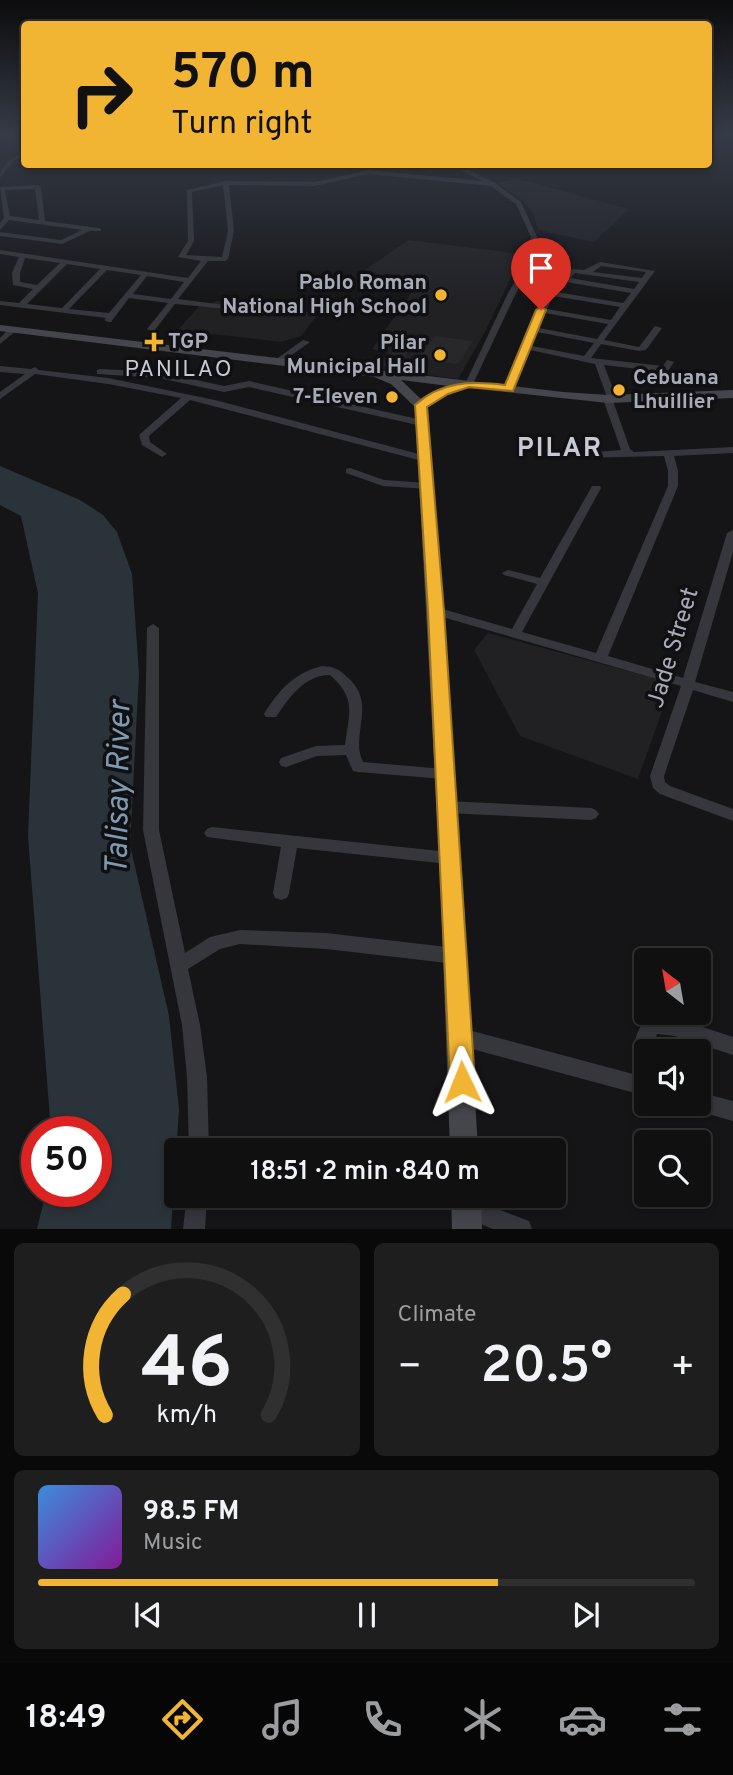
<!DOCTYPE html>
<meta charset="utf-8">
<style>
:root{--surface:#101011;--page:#1e1e1f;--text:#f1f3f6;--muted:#9c9d9f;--line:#303031;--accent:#f1b433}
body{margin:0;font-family:Overpass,sans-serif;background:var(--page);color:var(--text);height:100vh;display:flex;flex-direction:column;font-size:26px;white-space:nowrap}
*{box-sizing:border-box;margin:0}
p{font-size:23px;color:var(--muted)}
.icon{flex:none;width:38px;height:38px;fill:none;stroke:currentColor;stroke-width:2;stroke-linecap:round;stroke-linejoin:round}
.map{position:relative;height:1229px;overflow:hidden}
.side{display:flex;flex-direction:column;gap:14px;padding:14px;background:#090909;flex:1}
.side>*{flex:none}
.hud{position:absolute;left:21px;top:21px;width:691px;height:147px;border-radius:7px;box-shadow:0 4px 10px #0003,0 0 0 2px var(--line);background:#f1b433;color:#111;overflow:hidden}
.needle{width:46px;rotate:329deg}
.buttons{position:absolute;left:634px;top:948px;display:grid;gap:14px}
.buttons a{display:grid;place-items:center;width:77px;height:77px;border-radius:7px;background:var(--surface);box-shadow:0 4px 10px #0003,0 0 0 2px var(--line);font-size:35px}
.speed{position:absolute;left:21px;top:1116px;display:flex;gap:14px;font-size:35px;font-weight:700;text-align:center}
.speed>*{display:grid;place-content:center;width:91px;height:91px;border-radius:50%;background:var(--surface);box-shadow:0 4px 10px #0003,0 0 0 2px var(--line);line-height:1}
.speed .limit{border:10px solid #d22;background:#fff;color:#111}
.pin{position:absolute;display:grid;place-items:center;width:60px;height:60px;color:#fff;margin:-72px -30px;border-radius:50% 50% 50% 0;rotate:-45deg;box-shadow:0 0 7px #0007}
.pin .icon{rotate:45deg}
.me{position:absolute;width:77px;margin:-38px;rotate:358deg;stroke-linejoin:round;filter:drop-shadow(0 0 5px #0008)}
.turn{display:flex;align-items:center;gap:24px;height:147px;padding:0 35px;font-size:32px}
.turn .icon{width:91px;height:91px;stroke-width:2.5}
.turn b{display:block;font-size:49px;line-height:60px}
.big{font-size:52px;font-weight:600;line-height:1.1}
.side .widget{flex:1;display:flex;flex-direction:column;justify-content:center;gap:10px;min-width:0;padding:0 24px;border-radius:10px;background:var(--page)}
.side .dial{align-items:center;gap:0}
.dial svg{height:182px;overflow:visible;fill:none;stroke:var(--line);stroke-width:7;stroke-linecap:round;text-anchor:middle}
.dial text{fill:var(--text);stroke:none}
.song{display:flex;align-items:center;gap:21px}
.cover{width:84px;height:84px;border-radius:10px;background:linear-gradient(135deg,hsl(210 70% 55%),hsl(290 70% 35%))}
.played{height:7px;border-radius:4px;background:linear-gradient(90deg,var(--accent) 70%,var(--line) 70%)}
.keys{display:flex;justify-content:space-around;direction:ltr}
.heat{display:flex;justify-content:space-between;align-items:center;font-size:38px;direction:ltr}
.side .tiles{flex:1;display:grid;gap:14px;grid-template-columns:1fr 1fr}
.widget:last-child{grid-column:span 2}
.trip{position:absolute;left:164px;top:1138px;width:402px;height:70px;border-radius:7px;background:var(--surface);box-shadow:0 4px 10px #0003,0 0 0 2px var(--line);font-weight:600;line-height:70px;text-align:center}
.menu{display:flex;height:112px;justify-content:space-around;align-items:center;background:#060607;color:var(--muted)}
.menu .icon{width:49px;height:49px}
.menu .active{color:var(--accent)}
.menu b{font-size:32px;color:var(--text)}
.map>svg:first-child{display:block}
.built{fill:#212124}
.water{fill:#2b333a}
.building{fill:#28282b}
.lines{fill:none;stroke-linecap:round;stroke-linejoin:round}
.minor{fill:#36373c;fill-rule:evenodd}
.secondary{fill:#44464c;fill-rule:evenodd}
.route{fill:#f1b433;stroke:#9d7521;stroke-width:2}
.poi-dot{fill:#f1b433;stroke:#101012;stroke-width:2.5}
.labels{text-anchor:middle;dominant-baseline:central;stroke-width:7;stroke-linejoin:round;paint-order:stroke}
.far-poi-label{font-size:21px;font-weight:bold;fill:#a7abb7;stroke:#101012;text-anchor:end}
.far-quarter-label{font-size:23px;letter-spacing:2px;fill:#c8cad3;stroke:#101012}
.street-label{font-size:24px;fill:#a7abb7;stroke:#101012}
.far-district-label{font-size:26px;font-weight:bold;letter-spacing:2px;fill:#c8cad3;stroke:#101012}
.near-water-label{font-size:32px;font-style:italic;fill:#7e99b2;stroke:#101012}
</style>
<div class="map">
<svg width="733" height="1229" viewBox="0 0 733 1229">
<rect width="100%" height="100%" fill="#151517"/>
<g class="built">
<polygon points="515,178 629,209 594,242 538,230 533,213 521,199 498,184"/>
<polygon points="409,240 522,254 485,332 458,379 375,368 388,353 372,349 420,280 362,272"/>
<polygon points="215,301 319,313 301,336 281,342 178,330 200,305 209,306"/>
<polygon points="488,633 672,683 638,779 520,736 474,650"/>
</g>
<polygon class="water" points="0,466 80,500 103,515 117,532 132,574 139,674 130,845 169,1016 179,1110 171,1229 37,1229 46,1192 96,1192 96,1132 51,1132 28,836 38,593 21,516 0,505"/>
<g class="building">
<polygon points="435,336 473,341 458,364 419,358"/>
<polygon points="395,349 408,351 396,367 383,365"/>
</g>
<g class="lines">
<g class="minor">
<path d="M24,152V156L15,160L0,178C0,165 13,157 24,152Z"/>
<path d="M448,164H456L495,183L521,202L537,237L531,268L516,293L472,386L465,384L508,293L523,268L531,237L516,204L491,186L368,174L315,186L229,185L234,231L228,259L225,261H208L178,299L225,305L229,307L228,309L175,304L154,331H151L147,329L168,303L129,298L111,322H108L104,320L106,318L0,305V301L19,303L33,289L13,285L12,273L19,257L0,254V250L188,278L201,261L178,257L188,241L187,190L226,181L315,182L368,170L482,181ZM223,185L228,231L222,257L186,255L194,241L192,192ZM25,258L60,263L37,285L20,282V273ZM67,264L100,269L62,308L27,304ZM107,270L141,275L109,313L69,309ZM147,276L184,282L171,299L133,294Z"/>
<path d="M38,185L41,187L45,221L99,228L101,229V231H90L62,244L0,236V232L61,240L82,230L9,220L0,230V223L4,218L0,187ZM35,189L39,220L10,216L5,190Z"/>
<path d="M600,262L655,271L604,340L639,347L655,326L662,328L646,350L639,351L601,344L591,358L663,366L667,360L674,362L668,371L665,372L604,365L617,399L613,401L630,449L634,452L733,447V453L674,456L678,471V486L608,656L683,678L727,533L733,530V552L695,682L733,692V702L693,690L664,776L665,782L670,786L733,809V821L660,794L653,788L650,776L681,686L432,614L430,611L436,607L512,629L537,584L504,575L502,573L508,570L540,578L591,488L592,486H600L601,488L522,632L596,653L668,486V471L664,456L580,458L578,456L583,453L621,450L603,399L607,397L595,364L530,350L513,389L509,392L505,389L538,312L537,310L547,291L570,269L584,270ZM601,266L646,272L642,278L593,272ZM575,273L639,282L634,289L570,278ZM566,282L631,293L623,303L556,292ZM553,296L620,307L611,320L547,309ZM545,313L608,324L597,339L539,328ZM537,332L594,343L584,356L532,346Z"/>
<polygon points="10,328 17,330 0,344 0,338"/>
<polygon points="303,340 310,342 282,362 276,362 275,360"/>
<polygon points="0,366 31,369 35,367 39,370 108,378 215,400 430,457 431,459 426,462 190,400 149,436 150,442 167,454 162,457 142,445 139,435 181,398 108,384 35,374 0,399 0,392 25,374 0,372"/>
<polygon points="100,369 159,372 224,386 249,381 422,420 427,423 422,426 249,387 224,392 159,378 97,374 97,370"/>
<polygon points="350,468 384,480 428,483 433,486 428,489 383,486 346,473 346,469"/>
<polygon points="153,624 159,628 159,830 185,953 210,937 240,930 326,933 456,948 462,951 465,956 462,961 456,964 326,949 240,944 220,949 188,969 200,1025 207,1077 209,1150 189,1150 187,1077 182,1025 143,830 147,628"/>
<path d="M322,666C333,667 338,668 346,676C379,703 349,734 363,762L444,769L449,770L451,774L449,778L444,779L358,772L353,771L346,755L317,756L286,767L281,766L279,762L281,758L316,746L345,745C349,713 357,699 330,675C304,675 289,698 276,717H266L264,714C279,690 294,673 322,666Z"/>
<polygon points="446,801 591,808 596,810 599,814 596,818 591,820 446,813 441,811 438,807 441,803"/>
<polygon points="212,827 449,852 455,853 457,858 455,863 449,864 297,848 289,893 287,898 281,900 275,898 273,893 281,847 207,837 204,833 207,829"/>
<path d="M653,1016L675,1018L733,1037V1055L675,1036L657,1034L652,1052H646V1096L461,1046L454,1043L452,1037L454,1031L461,1028L633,1074C633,1055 632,1024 653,1016Z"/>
<polygon points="698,1092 733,1101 733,1121 691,1109 689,1104 698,1104"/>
<polygon points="187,1195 207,1195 205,1229 183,1229"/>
<polygon points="466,1197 529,1221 532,1229 493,1229 459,1215 455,1208 459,1201"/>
</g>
<g class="secondary">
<path d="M0,325L563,392L608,395L733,390V398L608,403L467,388L448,395L428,407L462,871L478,1150H450L440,871L415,407L391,384L374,377L0,331ZM401,380L449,386L422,400Z"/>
<polygon points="451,1195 481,1195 482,1229 452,1229"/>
</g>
</g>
<linearGradient id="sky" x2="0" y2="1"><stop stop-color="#0c0c0d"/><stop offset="0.44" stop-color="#353b47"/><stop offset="1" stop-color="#353b47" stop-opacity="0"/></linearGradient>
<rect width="733" height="305" fill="url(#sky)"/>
<path class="route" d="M541,307L546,310L513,391L469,387L448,394L427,407L444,611L475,1082L471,1091L462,1095L454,1091L450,1082L428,611L415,405C441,381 472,381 505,385L536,310Z"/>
<g class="poi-dot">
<circle cx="441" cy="295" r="7"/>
<path d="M150.5 331.5h7v7h7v7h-7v7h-7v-7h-7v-7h7z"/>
<circle cx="440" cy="355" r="7"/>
<circle cx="619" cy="390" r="7"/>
<circle cx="392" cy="397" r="7"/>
</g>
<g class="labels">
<g class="far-poi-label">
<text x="427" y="283">Pablo Roman<tspan x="427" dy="24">National High School</tspan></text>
<text x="168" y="342" text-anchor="start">TGP</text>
<text x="426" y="343">Pilar<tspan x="426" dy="24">Municipal Hall</tspan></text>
<text x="633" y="378" text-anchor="start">Cebuana<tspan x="633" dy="24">Lhuillier</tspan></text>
<text x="378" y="397">7-Eleven</text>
</g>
<g class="far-quarter-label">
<text x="179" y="370">PANILAO</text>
</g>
<g class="street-label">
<text transform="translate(674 648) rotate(-73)">Jade Street</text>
</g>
<g class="far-district-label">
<text x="560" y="449">PILAR</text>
</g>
<g class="near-water-label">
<text transform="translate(120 788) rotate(-89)">Talisay River</text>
</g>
</g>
</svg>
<div class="buttons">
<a><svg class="needle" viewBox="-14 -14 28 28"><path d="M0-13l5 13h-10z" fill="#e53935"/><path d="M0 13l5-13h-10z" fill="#9c9d9f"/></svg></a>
<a><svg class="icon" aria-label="sound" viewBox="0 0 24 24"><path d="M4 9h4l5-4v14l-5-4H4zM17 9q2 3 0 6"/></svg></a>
<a><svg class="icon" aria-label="search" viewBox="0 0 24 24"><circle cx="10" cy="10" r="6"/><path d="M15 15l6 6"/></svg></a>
</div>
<div class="speed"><div class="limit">50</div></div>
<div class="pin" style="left:541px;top:310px;background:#d93025"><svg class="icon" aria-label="arrive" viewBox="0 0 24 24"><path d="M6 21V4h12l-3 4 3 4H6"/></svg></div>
<svg class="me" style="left:462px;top:1082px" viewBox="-20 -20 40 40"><path d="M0-17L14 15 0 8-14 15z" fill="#f1b433" stroke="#fff" stroke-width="4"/></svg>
<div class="trip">18:51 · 2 min · 840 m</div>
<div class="hud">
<div class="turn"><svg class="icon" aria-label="right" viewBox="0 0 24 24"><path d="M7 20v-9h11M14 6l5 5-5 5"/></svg><div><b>570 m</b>Turn right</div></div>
</div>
</div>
<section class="side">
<div class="tiles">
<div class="widget dial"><svg viewBox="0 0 100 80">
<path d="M14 69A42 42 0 1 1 86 69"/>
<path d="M14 69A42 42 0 0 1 22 16" stroke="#f1b433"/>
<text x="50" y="56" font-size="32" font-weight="700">46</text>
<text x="50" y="72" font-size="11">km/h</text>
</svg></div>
<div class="widget"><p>Climate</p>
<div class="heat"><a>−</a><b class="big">20.5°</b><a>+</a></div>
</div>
<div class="widget">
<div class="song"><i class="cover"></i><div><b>98.5 FM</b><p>Music</p></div></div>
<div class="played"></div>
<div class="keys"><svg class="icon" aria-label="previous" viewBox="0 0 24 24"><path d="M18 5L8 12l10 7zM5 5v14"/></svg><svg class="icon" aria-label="pause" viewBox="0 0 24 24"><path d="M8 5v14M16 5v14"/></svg><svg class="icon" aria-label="next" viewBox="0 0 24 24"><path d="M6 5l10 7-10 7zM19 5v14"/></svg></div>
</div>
</div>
</section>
<nav class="menu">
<b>18:49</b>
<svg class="icon active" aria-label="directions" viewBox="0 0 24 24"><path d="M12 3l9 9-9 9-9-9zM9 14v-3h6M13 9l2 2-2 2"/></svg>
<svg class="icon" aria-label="music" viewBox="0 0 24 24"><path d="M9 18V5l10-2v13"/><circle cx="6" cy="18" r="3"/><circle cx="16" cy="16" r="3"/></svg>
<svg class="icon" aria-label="phone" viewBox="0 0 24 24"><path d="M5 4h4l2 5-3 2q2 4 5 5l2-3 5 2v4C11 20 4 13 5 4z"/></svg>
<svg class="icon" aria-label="climate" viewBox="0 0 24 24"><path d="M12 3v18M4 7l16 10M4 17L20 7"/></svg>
<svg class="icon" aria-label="car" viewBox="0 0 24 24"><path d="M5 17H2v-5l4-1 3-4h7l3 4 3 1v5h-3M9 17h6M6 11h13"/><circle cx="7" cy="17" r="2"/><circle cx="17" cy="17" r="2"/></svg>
<svg class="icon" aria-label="filters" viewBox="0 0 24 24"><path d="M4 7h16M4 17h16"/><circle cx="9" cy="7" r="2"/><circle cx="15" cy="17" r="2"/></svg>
</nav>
